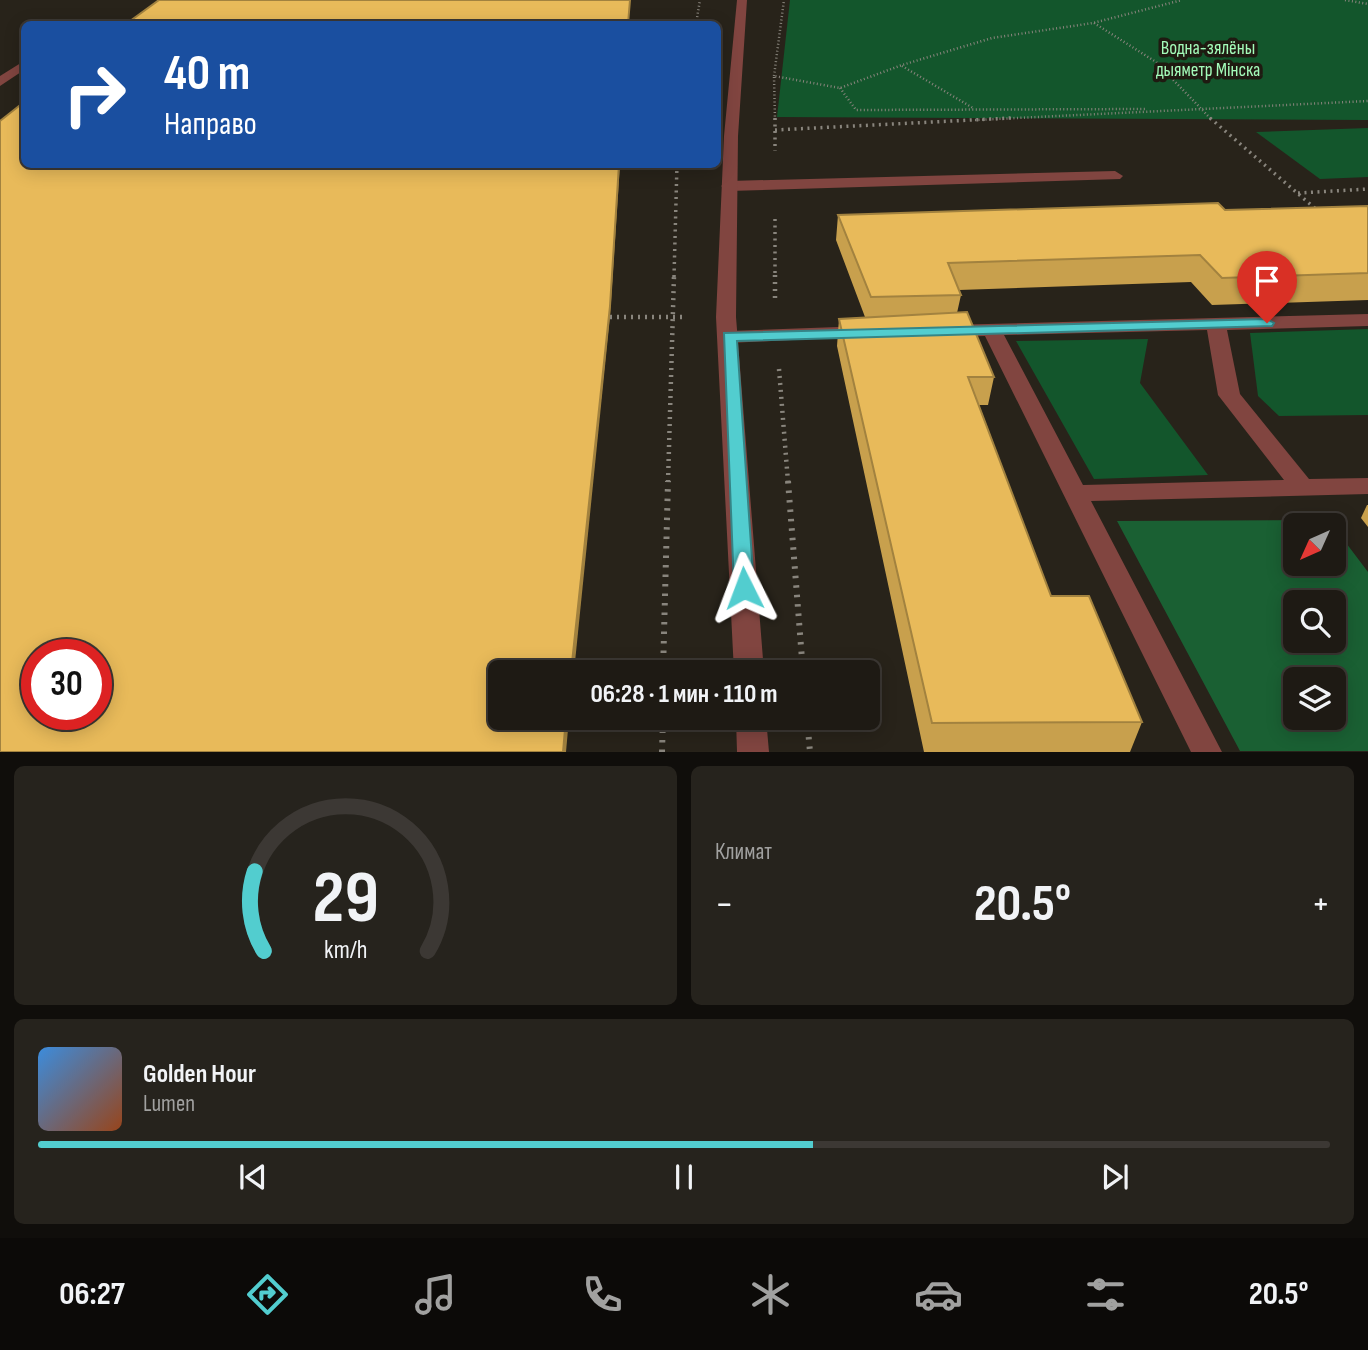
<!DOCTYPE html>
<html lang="ru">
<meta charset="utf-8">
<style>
:root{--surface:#1e1a14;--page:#26231d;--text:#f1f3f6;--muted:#a1a1a0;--line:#3c3834;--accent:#52cdcf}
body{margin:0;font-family:"Sofia Sans Condensed",sans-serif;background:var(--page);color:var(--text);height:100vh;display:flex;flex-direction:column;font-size:26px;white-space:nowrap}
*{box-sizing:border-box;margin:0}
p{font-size:23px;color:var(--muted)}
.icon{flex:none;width:38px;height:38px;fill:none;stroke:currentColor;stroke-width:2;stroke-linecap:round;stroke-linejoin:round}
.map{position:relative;height:752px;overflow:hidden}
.sheet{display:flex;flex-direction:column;gap:14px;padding:14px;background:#100e0b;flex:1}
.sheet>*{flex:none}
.top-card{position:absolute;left:21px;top:21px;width:700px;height:147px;border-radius:10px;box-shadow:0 4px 18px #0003,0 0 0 2px var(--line);background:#1a4fa0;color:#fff;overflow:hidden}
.needle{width:46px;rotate:225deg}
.buttons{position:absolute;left:1283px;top:513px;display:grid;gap:14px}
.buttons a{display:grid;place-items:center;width:63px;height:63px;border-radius:10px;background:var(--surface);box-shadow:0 4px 18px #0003,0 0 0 2px var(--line);font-size:35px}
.speed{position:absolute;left:21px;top:639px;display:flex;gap:14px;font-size:35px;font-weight:700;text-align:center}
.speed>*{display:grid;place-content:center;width:91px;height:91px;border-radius:50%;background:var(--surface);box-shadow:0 4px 18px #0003,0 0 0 2px var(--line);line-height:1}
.speed .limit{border:10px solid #d22;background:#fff;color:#111}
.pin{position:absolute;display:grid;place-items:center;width:60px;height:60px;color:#fff;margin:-72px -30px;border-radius:50% 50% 50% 0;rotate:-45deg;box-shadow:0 0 7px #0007}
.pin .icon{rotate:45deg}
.me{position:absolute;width:77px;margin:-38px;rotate:357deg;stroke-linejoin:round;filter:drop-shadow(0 0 5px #0008)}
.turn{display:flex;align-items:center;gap:24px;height:147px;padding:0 28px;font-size:32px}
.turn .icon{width:91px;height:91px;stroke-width:2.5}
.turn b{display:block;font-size:49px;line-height:60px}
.big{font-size:52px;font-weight:700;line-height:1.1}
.sheet .tile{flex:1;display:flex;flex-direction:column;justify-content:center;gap:10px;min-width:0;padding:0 24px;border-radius:10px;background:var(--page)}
.sheet .dial{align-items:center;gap:0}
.dial svg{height:182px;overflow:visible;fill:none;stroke:var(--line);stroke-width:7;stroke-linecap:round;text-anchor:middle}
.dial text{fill:var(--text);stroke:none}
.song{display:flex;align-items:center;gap:21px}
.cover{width:84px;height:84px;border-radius:10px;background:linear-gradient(135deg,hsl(210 70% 55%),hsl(20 70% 35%))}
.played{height:7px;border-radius:4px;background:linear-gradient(90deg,var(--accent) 60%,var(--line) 60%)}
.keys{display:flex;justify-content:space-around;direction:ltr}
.heat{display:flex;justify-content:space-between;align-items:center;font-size:38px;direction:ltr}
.sheet .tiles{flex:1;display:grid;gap:14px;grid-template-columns:1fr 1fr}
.tile:last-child{grid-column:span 2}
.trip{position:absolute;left:488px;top:660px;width:392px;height:70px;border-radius:10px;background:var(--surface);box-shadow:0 4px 18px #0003,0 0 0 2px var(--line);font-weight:700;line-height:70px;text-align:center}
.tabs{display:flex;height:112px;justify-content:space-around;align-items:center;background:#0c0a08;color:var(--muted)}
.tabs .icon{width:49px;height:49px}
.tabs .current{color:var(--accent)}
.tabs b{font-size:32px;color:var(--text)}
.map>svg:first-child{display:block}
.green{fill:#13562c}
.forest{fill:#1a6033;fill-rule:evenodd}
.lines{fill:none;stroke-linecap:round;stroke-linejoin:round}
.path-far3{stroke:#89857d;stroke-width:2.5;stroke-dasharray:1 2.5;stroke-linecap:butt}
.path-far2{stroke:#89857d;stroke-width:3.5;stroke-dasharray:2 4.5;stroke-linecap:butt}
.path-far1{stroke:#89857d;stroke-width:4.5;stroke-dasharray:2 5;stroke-linecap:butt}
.path{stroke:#89857d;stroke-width:6;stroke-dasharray:2.5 7;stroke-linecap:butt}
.lane{fill:#814540;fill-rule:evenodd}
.street{fill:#814540;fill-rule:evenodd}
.wall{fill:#c8a04d}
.shaded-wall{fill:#a2823f}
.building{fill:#e8ba5a;stroke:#a2823f;stroke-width:2;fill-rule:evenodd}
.route{fill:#52cdcf;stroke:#358587;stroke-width:2}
.labels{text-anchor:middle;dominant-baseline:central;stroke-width:7;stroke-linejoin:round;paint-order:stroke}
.far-park-label{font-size:19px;fill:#a3fbb9;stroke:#1f1a11}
</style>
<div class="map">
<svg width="1368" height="752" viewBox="0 0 1368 752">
<rect width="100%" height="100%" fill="#28231a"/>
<g class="green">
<polygon points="790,0 1368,0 1368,120 777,117"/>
<polygon points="1368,128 1368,177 1320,179 1256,132"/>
<polygon points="1368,329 1368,415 1279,416 1258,396 1250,333"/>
<polygon points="1148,339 1140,383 1208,475 1094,479 1016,341"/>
</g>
<path class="forest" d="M1329,520L1332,525H1295V564H1334V527L1368,572V751H1240L1117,521ZM1295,602H1334V640H1295ZM1295,679H1334V718H1295Z"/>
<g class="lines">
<g class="path-far3">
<polyline points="1345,0 1368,4"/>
<polyline points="1094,23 1156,62 1212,120"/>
<polyline points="696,24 700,0"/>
<polyline points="902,66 973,108"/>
<polyline points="774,76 784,0"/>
<polyline points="840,88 856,110 1146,109"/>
<polyline points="775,120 774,76 840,88 902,65 992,38 1093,23 1182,0"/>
<polyline points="975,120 1368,101"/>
</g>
<g class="path-far2">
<polyline points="775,118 775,151"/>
<polyline points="1210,118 1317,210"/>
<polyline points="775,130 1011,118"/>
<polyline points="1298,193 1368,189"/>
<polyline points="775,219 775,277"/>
<polyline points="674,277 677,164"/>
</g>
<g class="path-far1">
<polyline points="775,275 775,301"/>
<polyline points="610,317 687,317"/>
<polyline points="779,369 788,482"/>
<polyline points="668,482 674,275"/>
</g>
<g class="path">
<polyline points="788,481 803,672"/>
<polyline points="663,672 668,481"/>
<polyline points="807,718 810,752"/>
<polyline points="662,752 663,718"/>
</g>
<g class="lane">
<polygon points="24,61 24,70 0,86 0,76"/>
<polygon points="1115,171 1123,176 1120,179 729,191 721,186 729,181"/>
<path d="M1368,314V326L1227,330L1240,394L1309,479L1368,478V494L1091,501L1222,752H1191L985,336L947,337L937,331L947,325ZM1207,330L1218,395L1284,480L1083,485L1004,335Z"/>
<polygon points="866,326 876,332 873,336 729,343 719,337 729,331"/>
</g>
<g class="street">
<polygon points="737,0 747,0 738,136 736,317 764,672 734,672 716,317 724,136"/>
<polygon points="736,718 766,718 769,752 737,752"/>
</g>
</g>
<g class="wall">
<polygon points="1368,206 1368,300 1212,305 1191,282 959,290 961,295 957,313 994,377 988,405 979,405 1051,596 1142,722 1130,752 924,752 837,346 839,319 865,317 836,240 838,215 1225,210"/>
<polygon points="1367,505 1368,505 1368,527 1361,518"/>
</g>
<g class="shaded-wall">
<polygon points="619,164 620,164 610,317 574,672 571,672"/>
<polygon points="566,718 569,718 566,752 563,752"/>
</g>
<g class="building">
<polygon points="159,0 630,0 628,24 126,24"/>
<path d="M24,102V164H619L610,306L571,672H500V718H566L563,752H0V121ZM37,654H96V714H37Z"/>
<polygon points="1218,203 1225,210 1368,206 1368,273 1222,278 1200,255 948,263 961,295 871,297 838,215"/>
<polygon points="967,312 994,377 968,377 1051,596 1089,596 1142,722 932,723 839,319"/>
</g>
<polygon class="route" points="1267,319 1274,323 1272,326 737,341 754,588 751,594 737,594 734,588 724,333"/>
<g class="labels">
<g class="far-park-label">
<text x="1208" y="48">Водна-зялёны<tspan x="1208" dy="22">дыяметр Мінска</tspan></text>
</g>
</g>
</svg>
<div class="buttons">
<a><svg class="needle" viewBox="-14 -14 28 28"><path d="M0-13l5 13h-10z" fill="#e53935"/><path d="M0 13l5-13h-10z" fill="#a1a1a0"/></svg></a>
<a><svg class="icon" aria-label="search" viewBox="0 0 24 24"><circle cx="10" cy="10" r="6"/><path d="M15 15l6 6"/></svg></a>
<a><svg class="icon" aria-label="layers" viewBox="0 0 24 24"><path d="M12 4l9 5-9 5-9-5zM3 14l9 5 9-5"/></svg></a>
</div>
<div class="speed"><div class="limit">30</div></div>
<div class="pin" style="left:1267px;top:323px;background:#d93025"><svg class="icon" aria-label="arrive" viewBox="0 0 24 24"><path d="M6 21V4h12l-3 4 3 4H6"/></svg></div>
<svg class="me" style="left:744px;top:588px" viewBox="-20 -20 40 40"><path d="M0-17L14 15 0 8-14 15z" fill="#52cdcf" stroke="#fff" stroke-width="4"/></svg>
<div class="trip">06:28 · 1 мин · 110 m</div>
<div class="top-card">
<div class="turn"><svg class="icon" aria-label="right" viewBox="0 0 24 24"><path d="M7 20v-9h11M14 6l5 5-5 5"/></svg><div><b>40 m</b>Направо</div></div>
</div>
</div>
<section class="sheet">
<div class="tiles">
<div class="tile dial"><svg viewBox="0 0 100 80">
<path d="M14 69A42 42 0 1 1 86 69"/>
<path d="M14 69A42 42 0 0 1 10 34" stroke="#52cdcf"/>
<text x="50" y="56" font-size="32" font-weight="700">29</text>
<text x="50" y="72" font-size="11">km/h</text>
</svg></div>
<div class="tile"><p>Климат</p>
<div class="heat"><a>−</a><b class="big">20.5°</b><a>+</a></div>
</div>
<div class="tile">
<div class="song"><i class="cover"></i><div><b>Golden Hour</b><p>Lumen</p></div></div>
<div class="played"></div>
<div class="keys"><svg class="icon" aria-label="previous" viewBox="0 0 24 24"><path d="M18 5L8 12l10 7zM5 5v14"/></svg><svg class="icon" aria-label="pause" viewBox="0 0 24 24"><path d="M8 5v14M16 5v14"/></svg><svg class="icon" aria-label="next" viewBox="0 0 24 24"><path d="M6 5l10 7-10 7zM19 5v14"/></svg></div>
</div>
</div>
</section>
<nav class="tabs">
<b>06:27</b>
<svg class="icon current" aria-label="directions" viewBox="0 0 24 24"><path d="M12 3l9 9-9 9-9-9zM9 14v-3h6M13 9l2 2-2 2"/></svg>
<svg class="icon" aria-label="music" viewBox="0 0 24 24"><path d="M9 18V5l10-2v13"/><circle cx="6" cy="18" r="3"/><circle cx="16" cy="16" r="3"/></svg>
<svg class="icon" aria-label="phone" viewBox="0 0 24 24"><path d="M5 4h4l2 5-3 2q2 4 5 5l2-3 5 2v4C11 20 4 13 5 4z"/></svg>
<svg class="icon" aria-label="climate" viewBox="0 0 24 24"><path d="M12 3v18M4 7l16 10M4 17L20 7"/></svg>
<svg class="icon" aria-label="car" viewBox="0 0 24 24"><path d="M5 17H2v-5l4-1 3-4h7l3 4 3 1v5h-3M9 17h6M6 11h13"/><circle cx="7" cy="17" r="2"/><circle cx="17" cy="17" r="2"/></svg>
<svg class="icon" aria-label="filters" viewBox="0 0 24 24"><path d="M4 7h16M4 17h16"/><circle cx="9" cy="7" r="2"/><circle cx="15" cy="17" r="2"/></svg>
<b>20.5°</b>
</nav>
